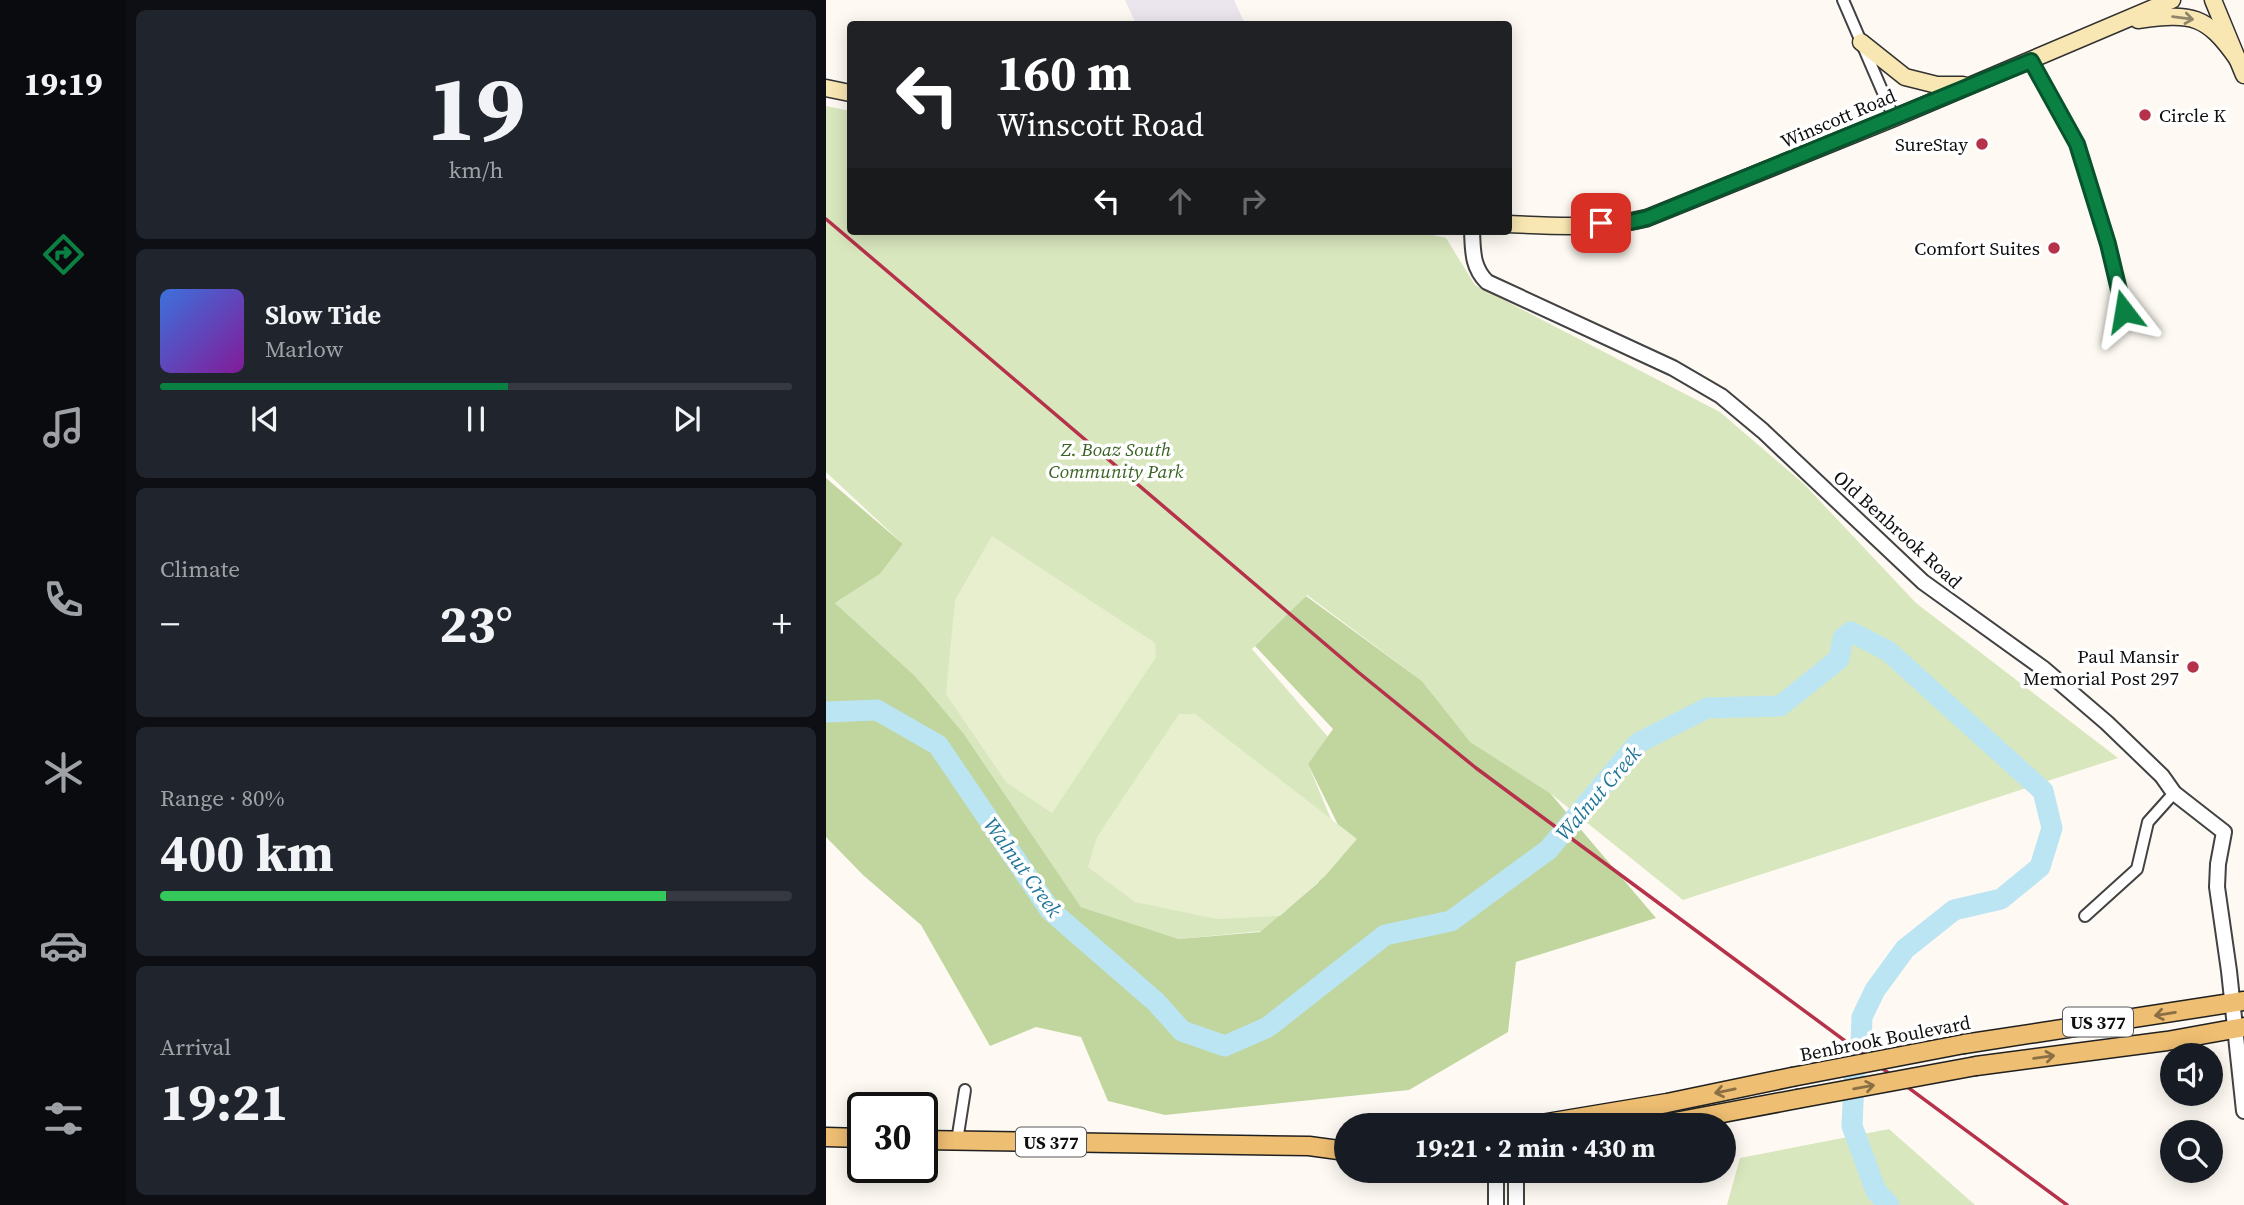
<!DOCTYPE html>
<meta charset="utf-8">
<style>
:root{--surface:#171b24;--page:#20242c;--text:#f1f3f6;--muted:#9ea1a6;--line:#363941;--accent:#0b8043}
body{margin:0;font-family:"Source Serif 4",serif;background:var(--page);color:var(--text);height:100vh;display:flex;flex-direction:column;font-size:26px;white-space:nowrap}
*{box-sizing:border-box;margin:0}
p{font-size:23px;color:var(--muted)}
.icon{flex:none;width:38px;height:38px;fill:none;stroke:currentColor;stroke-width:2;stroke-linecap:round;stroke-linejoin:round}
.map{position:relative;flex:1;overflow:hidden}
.drawer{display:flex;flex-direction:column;gap:10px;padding:10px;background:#0d0f14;width:700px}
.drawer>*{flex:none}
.top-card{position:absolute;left:21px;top:21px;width:665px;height:214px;border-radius:7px;box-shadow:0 4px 18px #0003;background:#202124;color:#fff;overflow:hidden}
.tools{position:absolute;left:1334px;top:1043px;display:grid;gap:14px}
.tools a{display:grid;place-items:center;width:63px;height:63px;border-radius:50%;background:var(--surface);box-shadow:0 4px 18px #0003;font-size:35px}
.speed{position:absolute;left:21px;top:1092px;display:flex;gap:14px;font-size:35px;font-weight:700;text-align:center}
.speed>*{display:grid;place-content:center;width:91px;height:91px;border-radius:50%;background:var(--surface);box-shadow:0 4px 18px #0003;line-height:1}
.speed .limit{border:4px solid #111;border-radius:10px;background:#fff;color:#111}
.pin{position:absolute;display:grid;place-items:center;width:60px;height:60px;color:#fff;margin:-30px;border-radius:14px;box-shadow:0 4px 10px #0006}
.me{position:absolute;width:77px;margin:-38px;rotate:346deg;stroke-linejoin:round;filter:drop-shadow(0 0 5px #0008)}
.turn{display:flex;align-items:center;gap:24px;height:147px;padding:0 35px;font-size:32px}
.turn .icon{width:91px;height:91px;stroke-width:2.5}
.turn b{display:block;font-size:49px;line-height:60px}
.lanes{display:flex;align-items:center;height:66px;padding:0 35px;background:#0003;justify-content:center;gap:35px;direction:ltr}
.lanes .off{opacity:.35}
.big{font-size:52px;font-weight:700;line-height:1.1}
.drawer .widget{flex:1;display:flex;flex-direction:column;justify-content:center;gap:10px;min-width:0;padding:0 24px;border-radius:10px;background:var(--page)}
.drawer .dial{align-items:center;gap:0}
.dial b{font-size:91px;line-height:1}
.song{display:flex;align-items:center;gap:21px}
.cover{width:84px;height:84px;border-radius:10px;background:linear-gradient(135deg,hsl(220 70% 55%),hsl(290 70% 35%))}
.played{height:7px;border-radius:4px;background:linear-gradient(90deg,var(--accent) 55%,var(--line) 55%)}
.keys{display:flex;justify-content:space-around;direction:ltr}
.heat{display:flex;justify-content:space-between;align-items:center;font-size:38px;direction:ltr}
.charge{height:10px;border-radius:5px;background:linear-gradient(90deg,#34c759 80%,var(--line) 0)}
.trip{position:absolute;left:508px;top:1113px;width:402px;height:70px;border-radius:35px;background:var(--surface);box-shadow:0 4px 18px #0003;font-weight:700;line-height:70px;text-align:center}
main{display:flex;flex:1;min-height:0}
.menu{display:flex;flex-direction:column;width:126px;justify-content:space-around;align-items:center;background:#090b0e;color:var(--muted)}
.menu .icon{width:49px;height:49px}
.menu .current{color:var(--accent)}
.menu b{font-size:32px;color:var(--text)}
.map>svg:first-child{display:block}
.industrial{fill:#ebe5ed}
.green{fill:#d9e7be}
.forest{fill:#c0d69e}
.pitch{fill:#e8efcf}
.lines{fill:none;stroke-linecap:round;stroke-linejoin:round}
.river{stroke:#bbe5f2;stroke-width:21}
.minor-casing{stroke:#424242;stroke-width:14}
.tertiary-casing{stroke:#424242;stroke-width:18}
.secondary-casing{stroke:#313131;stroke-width:19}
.primary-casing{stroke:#202020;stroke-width:21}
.minor{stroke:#fff;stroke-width:10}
.tertiary{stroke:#fff;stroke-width:14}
.secondary{stroke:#f9e7b3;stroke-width:16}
.primary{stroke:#eebe72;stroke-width:18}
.rail{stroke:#b6314a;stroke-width:3.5}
.primary-bridge-casing{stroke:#202020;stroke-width:21;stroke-linecap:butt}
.primary-bridge{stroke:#eebe72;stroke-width:18}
.oneway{stroke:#908669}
.oneway2{stroke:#8a6f45}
.route-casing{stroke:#07532c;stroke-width:18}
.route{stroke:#0b8043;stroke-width:12}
.poi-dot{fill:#b6314a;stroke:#fff;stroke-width:2.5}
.labels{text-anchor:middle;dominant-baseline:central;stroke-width:7;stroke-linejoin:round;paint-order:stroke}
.shield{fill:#fff;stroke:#575757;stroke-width:2}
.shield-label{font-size:18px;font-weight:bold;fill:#0f0f0f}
.poi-label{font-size:19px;fill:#0f0f0f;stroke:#fff;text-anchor:end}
.street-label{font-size:19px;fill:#0f0f0f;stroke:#fff}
.park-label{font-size:19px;font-style:italic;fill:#3a6324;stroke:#fff}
.water-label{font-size:21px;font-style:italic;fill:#217699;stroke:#fff}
</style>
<main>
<nav class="menu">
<b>19:19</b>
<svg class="icon current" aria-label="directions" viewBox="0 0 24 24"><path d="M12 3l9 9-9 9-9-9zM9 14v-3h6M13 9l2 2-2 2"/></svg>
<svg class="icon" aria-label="music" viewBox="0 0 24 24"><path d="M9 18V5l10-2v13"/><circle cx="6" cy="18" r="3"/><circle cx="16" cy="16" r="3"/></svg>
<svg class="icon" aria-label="phone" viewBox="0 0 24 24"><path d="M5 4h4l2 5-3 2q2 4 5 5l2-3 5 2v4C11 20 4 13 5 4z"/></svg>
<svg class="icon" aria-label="climate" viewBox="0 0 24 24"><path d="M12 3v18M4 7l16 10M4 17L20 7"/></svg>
<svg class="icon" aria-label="car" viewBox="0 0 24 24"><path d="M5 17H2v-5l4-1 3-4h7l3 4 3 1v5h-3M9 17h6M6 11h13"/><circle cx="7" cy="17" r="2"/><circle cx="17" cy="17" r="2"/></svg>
<svg class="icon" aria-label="filters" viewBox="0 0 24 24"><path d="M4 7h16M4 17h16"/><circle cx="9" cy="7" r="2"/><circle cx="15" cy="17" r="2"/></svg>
</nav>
<section class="drawer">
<div class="widget dial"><b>19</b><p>km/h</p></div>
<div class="widget">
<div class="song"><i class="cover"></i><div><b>Slow Tide</b><p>Marlow</p></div></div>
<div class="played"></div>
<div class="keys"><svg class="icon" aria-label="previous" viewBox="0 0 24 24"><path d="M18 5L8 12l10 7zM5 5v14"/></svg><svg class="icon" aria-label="pause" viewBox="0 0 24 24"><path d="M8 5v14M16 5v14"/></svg><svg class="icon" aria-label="next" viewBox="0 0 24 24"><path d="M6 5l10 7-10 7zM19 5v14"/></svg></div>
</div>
<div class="widget"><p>Climate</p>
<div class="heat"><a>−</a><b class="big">23°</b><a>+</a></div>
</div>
<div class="widget"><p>Range · 80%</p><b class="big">400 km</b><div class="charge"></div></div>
<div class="widget"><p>Arrival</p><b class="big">19:21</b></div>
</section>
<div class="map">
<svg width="1418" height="1205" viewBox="0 0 1418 1205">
<rect width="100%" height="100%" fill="#fefaf3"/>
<polygon class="industrial" points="299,0 408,0 419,24 310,24"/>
<g class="green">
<polygon points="0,106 24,111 24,231 590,231 620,238 649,285 894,412 978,484 1090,603 1292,758 857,900 724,793 643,742 596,681 481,595 426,649 502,737 482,764 513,838 490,884 436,931 353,939 255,907 175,790 90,677 9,603 54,574 77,544 0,472"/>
<polygon points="1063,1129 1149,1205 901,1205 914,1158"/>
</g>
<polygon class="forest" points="0,478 77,544 54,574 9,603 89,676 137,733 255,907 353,939 434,932 492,883 516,833 482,764 507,729 429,646 480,596 596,681 644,742 724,793 830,918 690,962 682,1032 583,1090 339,1115 282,1101 255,1037 210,1027 164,1046 95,925 37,875 0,837"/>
<g class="pitch">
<polygon points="166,536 329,643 330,657 226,813 180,782 120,694 129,600"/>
<polygon points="353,714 369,714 531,839 499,876 454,916 391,919 309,902 262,867 271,837"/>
</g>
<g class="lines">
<polyline class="river" points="0,712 51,710 112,745 224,910 330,1002 356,1031 399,1046 442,1027 559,935 625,921 722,850 812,743 881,708 954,706 1013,659 1017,638 1025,632 1062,651 1217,791 1226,828 1214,867 1175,899 1128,910 1079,949 1049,990 1036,1017 1035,1044 1029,1058 1026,1126 1050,1191 1063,1205"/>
<g class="minor-casing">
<g id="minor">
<polyline points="1017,0 1068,118"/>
<polyline points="1205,61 1251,144 1282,244 1298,311"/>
<polyline points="1259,916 1311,869 1322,822 1348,793"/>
<polyline points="131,1141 139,1090"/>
</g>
</g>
<g class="tertiary-casing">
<g id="tertiary">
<path d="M646,231C647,251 646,267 661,282L847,368L895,396L937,431L1097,582L1218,669L1281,723L1336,776L1348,793L1398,832L1392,864L1391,887L1403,971L1418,1111"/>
<polyline points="670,1205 670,1171"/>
<polyline points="690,1205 690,1171"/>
</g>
</g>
<g class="secondary-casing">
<g id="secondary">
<polyline points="1387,0 1418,75"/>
<path d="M1312,20C1366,13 1380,14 1412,60"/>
<polyline points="1035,42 1079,77 1111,85 1137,85"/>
<polyline points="0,88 24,93"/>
<path d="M682,224C726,226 779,229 821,218L1068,118L1346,0"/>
</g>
</g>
<g class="primary-casing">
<g id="primary">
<polyline points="1138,1044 1418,1001"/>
<polyline points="1150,1066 1341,1041 1418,1027"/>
<polyline points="709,1125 841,1103 966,1077"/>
<polyline points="833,1125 971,1099"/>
<polyline points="0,1137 37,1138"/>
<polyline points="96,1140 483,1146 520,1151"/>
</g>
</g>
<use href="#minor" class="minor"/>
<use href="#tertiary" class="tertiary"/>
<use href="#secondary" class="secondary"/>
<use href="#primary" class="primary"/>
<polyline class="rail" points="0,219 532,672 650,768 1241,1205"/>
<g class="primary-bridge-casing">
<g id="primary-bridge">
<polyline points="966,1077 1138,1044"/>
<polyline points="971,1099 1150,1066"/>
</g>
</g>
<use href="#primary-bridge" class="primary-bridge"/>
</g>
<defs><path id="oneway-shaft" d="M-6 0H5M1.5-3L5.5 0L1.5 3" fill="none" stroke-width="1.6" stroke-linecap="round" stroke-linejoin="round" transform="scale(1.75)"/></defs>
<use class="oneway" href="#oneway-shaft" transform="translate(1357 18) rotate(7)"/>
<g class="oneway2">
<use href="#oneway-shaft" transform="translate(1339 1014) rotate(171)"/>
<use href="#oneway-shaft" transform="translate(1218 1057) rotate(-7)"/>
<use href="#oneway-shaft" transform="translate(1038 1087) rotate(-10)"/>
<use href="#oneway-shaft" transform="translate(899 1091) rotate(168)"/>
</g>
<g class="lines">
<g class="route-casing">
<polyline id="route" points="775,223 804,222 821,218 1205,61 1251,144 1282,244 1298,311"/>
</g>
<use href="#route" class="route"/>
</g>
<g class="poi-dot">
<circle cx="1319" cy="115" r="7"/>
<circle cx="1156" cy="144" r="7"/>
<circle cx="1228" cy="248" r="7"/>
<circle cx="1367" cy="667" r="7"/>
</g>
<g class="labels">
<g class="shield">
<rect x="1237" y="1007.5" width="70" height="29" rx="5"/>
<rect x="190" y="1127.5" width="70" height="29" rx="5"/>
</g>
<g class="shield-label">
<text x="1272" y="1022">US 377</text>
<text x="225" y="1142">US 377</text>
</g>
<g class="poi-label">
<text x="1333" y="115" text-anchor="start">Circle K</text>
<text x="1142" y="144">SureStay</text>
<text x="1214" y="248">Comfort Suites</text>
<text x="1353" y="656">Paul Mansir<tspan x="1353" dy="22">Memorial Post 297</tspan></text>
</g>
<g class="street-label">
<text transform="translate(1012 118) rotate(-23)">Winscott Road</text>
<text transform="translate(1072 529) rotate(42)">Old Benbrook Road</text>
<text transform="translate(1059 1038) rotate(-11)">Benbrook Boulevard</text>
</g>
<g class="park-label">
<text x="290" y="449">Z. Boaz South<tspan x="290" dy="22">Community Park</tspan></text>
</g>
<g class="water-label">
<text transform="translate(772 793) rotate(-49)">Walnut Creek</text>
<text transform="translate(197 867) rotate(54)">Walnut Creek</text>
</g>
</g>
</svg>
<div class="tools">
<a><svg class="icon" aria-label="sound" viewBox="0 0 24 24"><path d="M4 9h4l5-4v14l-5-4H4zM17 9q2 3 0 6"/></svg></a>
<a><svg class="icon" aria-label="search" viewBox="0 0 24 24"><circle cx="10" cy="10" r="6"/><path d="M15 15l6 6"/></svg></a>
</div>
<div class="speed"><div class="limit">30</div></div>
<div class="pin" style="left:775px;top:223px;background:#d93025"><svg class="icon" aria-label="arrive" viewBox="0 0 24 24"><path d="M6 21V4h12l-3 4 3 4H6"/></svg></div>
<svg class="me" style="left:1298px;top:311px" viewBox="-20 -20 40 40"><path d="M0-17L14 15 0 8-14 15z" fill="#0b8043" stroke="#fff" stroke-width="4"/></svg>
<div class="trip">19:21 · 2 min · 430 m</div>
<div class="top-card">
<div class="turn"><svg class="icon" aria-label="left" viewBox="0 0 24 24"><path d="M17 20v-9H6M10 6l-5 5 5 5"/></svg><div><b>160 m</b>Winscott Road</div></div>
<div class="lanes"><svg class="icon" aria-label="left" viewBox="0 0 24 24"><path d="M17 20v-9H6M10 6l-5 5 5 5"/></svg><svg class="icon off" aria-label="ahead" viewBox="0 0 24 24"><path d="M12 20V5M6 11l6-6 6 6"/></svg><svg class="icon off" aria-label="right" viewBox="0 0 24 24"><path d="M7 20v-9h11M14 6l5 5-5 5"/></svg></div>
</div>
</div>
</main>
